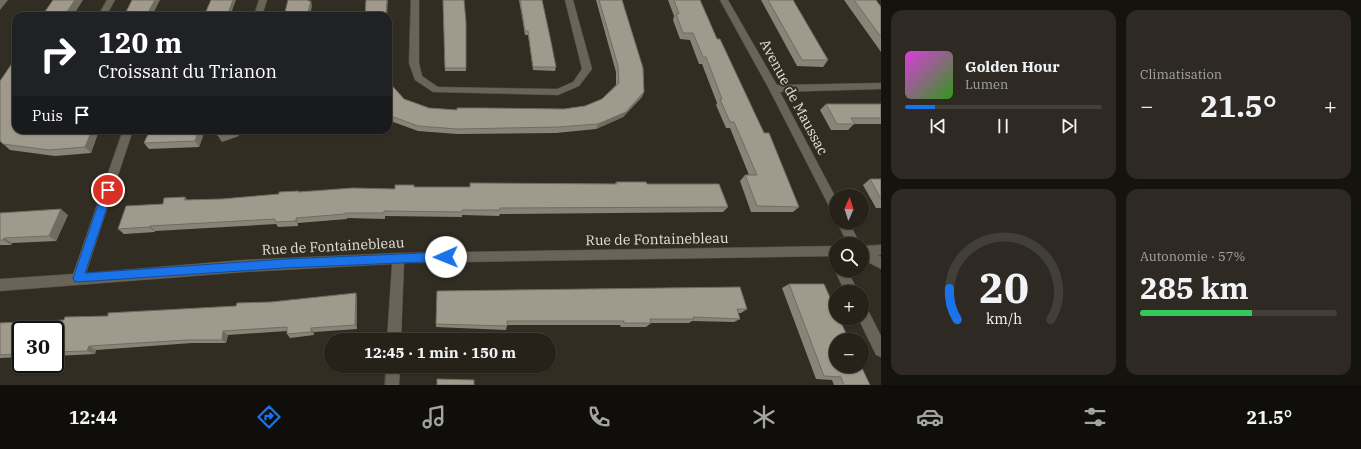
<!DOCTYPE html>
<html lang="fr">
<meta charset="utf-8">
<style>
:root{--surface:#26221a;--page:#2e2a23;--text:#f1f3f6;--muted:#a4a4a2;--line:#423f39;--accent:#1a73e8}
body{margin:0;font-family:"IBM Plex Serif",serif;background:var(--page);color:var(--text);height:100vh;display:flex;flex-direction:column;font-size:15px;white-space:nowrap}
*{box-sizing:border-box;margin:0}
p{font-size:13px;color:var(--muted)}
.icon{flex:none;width:22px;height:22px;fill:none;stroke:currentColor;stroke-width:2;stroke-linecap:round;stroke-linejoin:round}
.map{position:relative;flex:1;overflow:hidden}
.sheet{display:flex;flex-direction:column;gap:10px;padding:10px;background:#15130e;width:480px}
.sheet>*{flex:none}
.top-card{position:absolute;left:12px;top:12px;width:380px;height:122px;border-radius:12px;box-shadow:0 1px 3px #0004,0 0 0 1px var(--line);background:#202124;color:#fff;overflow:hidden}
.needle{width:26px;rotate:3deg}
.fabs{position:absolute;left:829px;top:189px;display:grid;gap:8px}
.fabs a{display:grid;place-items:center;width:40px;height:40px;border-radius:50%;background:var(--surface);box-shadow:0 1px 3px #0004,0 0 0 1px var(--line);font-size:20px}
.speed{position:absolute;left:12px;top:321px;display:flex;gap:8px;font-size:20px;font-weight:700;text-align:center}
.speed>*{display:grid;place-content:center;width:52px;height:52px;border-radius:50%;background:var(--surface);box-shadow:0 1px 3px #0004,0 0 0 1px var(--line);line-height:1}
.speed .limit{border:2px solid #111;border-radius:6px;background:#fff;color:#111}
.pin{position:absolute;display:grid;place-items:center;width:34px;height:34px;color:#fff;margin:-17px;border:2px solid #fff;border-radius:50%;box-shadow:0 1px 4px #0007}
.me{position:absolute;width:44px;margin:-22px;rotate:269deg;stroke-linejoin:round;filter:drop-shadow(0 0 3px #0008)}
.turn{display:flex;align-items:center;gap:14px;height:84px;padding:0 20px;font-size:18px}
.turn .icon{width:52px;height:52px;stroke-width:2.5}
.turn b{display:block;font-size:28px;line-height:34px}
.then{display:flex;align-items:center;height:38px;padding:0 20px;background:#0003;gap:8px;font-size:15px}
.big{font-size:30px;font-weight:700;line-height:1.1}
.sheet .tile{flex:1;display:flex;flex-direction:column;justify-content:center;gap:6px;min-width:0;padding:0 14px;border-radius:12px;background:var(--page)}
.sheet .dial{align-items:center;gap:0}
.dial svg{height:104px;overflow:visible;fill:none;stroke:var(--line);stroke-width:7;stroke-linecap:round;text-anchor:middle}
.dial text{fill:var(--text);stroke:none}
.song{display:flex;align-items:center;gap:12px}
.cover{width:48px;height:48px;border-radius:6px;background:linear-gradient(135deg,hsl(300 70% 55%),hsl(110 70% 35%))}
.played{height:4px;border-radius:2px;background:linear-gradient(90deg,var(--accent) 15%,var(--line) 15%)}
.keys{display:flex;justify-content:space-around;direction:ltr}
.heat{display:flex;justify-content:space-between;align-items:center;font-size:22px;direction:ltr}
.charge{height:6px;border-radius:3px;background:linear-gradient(90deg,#34c759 57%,var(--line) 0)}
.sheet .tiles{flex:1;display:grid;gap:10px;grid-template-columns:repeat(2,1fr)}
.trip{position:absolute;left:324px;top:333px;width:232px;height:40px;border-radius:20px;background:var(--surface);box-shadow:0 1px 3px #0004,0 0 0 1px var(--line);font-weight:700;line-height:40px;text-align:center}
.menu{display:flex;height:64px;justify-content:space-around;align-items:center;background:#0f0e0a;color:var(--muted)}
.menu .icon{width:28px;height:28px}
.menu .current{color:var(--accent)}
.menu b{font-size:18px;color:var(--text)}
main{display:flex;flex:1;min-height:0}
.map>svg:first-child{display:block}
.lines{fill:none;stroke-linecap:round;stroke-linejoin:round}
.minor-casing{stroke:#4d4a40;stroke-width:1}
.minor{fill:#696457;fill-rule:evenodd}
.wall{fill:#8a8478}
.shaded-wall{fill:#706c62}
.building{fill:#a09a8c;stroke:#706c62}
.route{fill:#1a73e8;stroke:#114b97}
.labels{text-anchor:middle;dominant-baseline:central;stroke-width:4;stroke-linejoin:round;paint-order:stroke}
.street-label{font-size:14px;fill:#e2e0d8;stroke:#322d22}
</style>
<main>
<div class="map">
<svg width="881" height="385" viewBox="0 0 881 385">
<rect width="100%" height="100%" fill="#322d22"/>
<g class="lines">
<g class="minor-casing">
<g id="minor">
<polygon points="107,0 115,0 106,16 98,16"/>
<polygon points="259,0 267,0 262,16 254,16"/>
<polygon points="411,0 419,0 419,63 422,76 438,87 557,89 573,82 582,69 565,0 573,0 592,69 579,86 558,95 433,92 415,80 409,63"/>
<polygon points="720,0 728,0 777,85 881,83 881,89 780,92 836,198 836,214 832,212 769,89"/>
<polygon points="123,130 133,130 86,273 244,260 398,253 836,246 836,256 404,263 401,340 387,340 392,264 244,272 0,291 0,279 73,274"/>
<polygon points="837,222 849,222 860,244 848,244"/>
<polygon points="881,245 881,255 878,255 881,257 881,269 862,259 862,246"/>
<polygon points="837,270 850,270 849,273 858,292 845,292 836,273"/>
<polygon points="862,306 867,308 881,336 881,357 876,355 858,318 862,318"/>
<polygon points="386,366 400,366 399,385 385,385"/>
</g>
</g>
<use href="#minor" class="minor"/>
</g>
<g class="wall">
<polygon points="443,0 466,22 466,71 445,71"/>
<polygon points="519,0 542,0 556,67 555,71 533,70 528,35 525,35"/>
<polygon points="596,0 622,0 644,92 642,97 623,117 596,129 556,133 457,134 418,131 388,120 388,81 404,99 429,108 457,110 564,109 585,106 602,99 616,85 616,72"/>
<polygon points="668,0 700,0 717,39 764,133 799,207 793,212 751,212 740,181 745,175 749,175 730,128 726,128 716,105 717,103 702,64 699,64 690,40 680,39 673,20 674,16"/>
<polygon points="761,0 793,0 828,60 823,67 797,66"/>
<polygon points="844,0 876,0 881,7 881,52"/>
<polygon points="16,54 16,130 98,133 91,153 55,156 10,150 0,141 14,61 13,59"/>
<polygon points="826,104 881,104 881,124 854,124 848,130 831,130 820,110"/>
<polygon points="205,130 199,147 149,149 144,143"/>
<polygon points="870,179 881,179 881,208 876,208 863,185"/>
<polygon points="616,182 647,184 728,207 723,212 500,214 499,216 462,215 462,217 385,216 385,219 347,218 347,219 298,223 298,226 278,227 276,224 155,231 155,232 124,234 118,229 163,204 185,197 187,200 222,199 279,194 299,191 299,192 395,189 415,187 470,187 470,183 615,184"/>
<polygon points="0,213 68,215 56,241 12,243 11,245 0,245"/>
<polygon points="789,284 870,385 834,385 832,380 816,379 782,288"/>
<polygon points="437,291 747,309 741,313 738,313 740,319 734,322 692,321 689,323 651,323 646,327 621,327 620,325 507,325 506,330 436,327"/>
<polygon points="357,298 357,329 314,332 314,335 290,338 287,334 287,331 228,335 226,343 192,343 96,350 95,354 55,356 55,330 21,330 21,357 0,358 0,323 64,320 236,306"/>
</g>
<g class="shaded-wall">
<polygon points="0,0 8,0 0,10"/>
<polygon points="75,0 83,0 73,16 64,16"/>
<polygon points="155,0 160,0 152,16 146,16"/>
<polygon points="233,0 236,0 230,16 227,16"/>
<polygon points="387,0 388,0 387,16 386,16"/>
<polygon points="311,1 312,6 310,16 307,16"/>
<polygon points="644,92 642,97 623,117 596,129 598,124"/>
<polygon points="92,130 95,130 98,133 91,153 85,147"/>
<polygon points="199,130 205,130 199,147 195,141"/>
<polygon points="235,130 237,130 239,136 222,142 218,136"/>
<polygon points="61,209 68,215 56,241 49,236"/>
<polygon points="296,218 298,223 298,226 296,221"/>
<polygon points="150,226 155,231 155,232 149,227"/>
<polygon points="4,238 12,243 11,245 3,240"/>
<polygon points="356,293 357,298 357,329 355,325"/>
<polygon points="311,328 314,332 314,335 311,332"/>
<polygon points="223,331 228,335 226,343 222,340"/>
<polygon points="89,346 96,350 95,354 87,351"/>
</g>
<g class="building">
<polygon points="53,0 75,0 64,16 42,16"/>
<polygon points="132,0 155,0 146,16 124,16"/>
<polygon points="211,0 233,0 227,16 204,16"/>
<polygon points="288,0 308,0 308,1 311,1 307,16 284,16"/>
<polygon points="366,0 387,0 386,16 365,16"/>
<polygon points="443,0 464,0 466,22 466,68 445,68"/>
<polygon points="520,0 542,0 550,37 556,67 533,67 528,31 525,31"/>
<polygon points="599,0 622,0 643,68 644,92 626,112 598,124 558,127 457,129 418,126 388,115 388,81 404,99 429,108 457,110 457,108 484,108 564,109 585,106 602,99 619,83 618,66"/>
<polygon points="674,0 700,0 717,39 720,39 764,133 769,133 799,207 757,206 745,175 757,175 734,122 730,122 720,99 722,99 706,57 703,57 693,33 683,33 676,14 679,14"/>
<polygon points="768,0 793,0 828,60 802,60"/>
<polygon points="854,0 876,0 881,7 881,37"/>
<polygon points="16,54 16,102 15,105 16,106 16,130 92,130 85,147 49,150 3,144 0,141 0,81 15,59 13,59"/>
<polygon points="826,104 881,104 881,118 851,118 855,124 837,124"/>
<polygon points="150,130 199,130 195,141 144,143"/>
<polygon points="216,130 235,130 218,136"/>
<polygon points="870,179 881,179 881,199"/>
<polygon points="616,182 646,182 647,184 719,184 728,207 500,208 500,210 462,210 462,212 384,211 384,213 345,213 345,214 296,218 296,221 275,222 275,219 150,226 149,227 118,229 126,206 163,204 164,198 185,197 184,200 222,199 279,194 279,192 299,191 298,192 353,188 395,189 395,185 414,185 414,187 470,187 470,183 617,184"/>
<polygon points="61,209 49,236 4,238 3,240 0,240 0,213"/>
<polygon points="789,284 824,284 836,311 836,318 839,318 849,340 836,340 836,366 861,366 870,385 844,385 841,377 824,376"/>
<polygon points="740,287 747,309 737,309 740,319 693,317 694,319 650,319 651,323 624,323 624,321 507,321 507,326 436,324 437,291"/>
<polygon points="356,293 355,325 311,328 311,332 287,334 287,327 223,331 222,340 187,340 89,346 87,351 55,352 55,330 21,330 21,354 0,355 0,323 64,320 65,317 108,316 108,313 236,306 237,303 271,302"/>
<polygon points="437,379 474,380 474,385 437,385"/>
</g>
<polygon class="route" points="108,186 113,190 85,273 285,259 446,252 450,257 446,261 285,268 78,282 74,281 73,278 103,190"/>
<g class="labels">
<g class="street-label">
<text transform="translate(794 97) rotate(62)">Avenue de Maussac</text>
<text transform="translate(657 239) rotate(-1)">Rue de Fontainebleau</text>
<text transform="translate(333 246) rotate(-3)">Rue de Fontainebleau</text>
</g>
</g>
</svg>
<div class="fabs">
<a><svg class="needle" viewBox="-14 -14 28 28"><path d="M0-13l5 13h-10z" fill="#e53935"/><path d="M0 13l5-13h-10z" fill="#a4a4a2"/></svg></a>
<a><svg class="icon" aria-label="search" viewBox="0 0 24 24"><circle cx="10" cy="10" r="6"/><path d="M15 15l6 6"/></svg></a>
<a>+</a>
<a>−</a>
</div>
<div class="speed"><div class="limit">30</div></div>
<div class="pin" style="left:108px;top:190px;background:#d93025"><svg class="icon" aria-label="arrive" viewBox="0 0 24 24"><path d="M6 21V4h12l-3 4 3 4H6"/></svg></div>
<svg class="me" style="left:446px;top:257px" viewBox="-20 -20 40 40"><circle r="19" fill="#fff"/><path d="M0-13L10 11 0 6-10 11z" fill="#1a73e8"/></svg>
<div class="trip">12:45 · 1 min · 150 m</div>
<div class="top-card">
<div class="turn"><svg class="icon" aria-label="right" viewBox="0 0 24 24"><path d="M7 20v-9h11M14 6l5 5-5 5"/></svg><div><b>120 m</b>Croissant du Trianon</div></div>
<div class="then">Puis<svg class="icon" aria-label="arrive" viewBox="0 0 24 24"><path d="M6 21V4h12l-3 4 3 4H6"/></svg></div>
</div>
</div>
<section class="sheet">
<div class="tiles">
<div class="tile">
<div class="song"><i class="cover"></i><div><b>Golden Hour</b><p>Lumen</p></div></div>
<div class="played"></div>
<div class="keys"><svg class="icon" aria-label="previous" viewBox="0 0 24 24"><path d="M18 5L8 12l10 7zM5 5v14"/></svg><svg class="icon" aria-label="pause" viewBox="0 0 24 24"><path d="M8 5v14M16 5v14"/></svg><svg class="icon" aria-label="next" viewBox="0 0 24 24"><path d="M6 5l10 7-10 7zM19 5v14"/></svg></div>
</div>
<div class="tile"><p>Climatisation</p>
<div class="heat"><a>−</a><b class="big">21.5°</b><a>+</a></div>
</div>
<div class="tile dial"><svg viewBox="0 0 100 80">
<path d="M14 69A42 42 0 1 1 86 69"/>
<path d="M14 69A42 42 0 0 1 8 45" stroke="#1a73e8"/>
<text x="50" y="56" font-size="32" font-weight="700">20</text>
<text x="50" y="72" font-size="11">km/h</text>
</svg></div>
<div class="tile"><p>Autonomie · 57%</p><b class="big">285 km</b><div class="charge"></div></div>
</div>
</section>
</main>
<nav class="menu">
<b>12:44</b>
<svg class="icon current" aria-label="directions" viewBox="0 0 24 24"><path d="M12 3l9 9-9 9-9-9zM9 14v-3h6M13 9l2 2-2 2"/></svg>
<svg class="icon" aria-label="music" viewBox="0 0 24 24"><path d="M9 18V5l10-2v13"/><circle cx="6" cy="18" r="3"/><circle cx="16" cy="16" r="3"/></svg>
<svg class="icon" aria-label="phone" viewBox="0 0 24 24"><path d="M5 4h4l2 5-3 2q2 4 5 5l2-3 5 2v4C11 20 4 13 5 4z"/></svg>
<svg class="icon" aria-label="climate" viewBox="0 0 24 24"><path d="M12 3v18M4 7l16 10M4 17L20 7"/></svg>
<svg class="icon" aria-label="car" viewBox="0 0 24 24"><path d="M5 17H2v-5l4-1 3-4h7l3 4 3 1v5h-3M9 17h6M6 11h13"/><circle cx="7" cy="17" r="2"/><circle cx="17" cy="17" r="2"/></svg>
<svg class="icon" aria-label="filters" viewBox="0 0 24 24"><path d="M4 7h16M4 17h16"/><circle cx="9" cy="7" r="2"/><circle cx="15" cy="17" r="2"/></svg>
<b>21.5°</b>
</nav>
